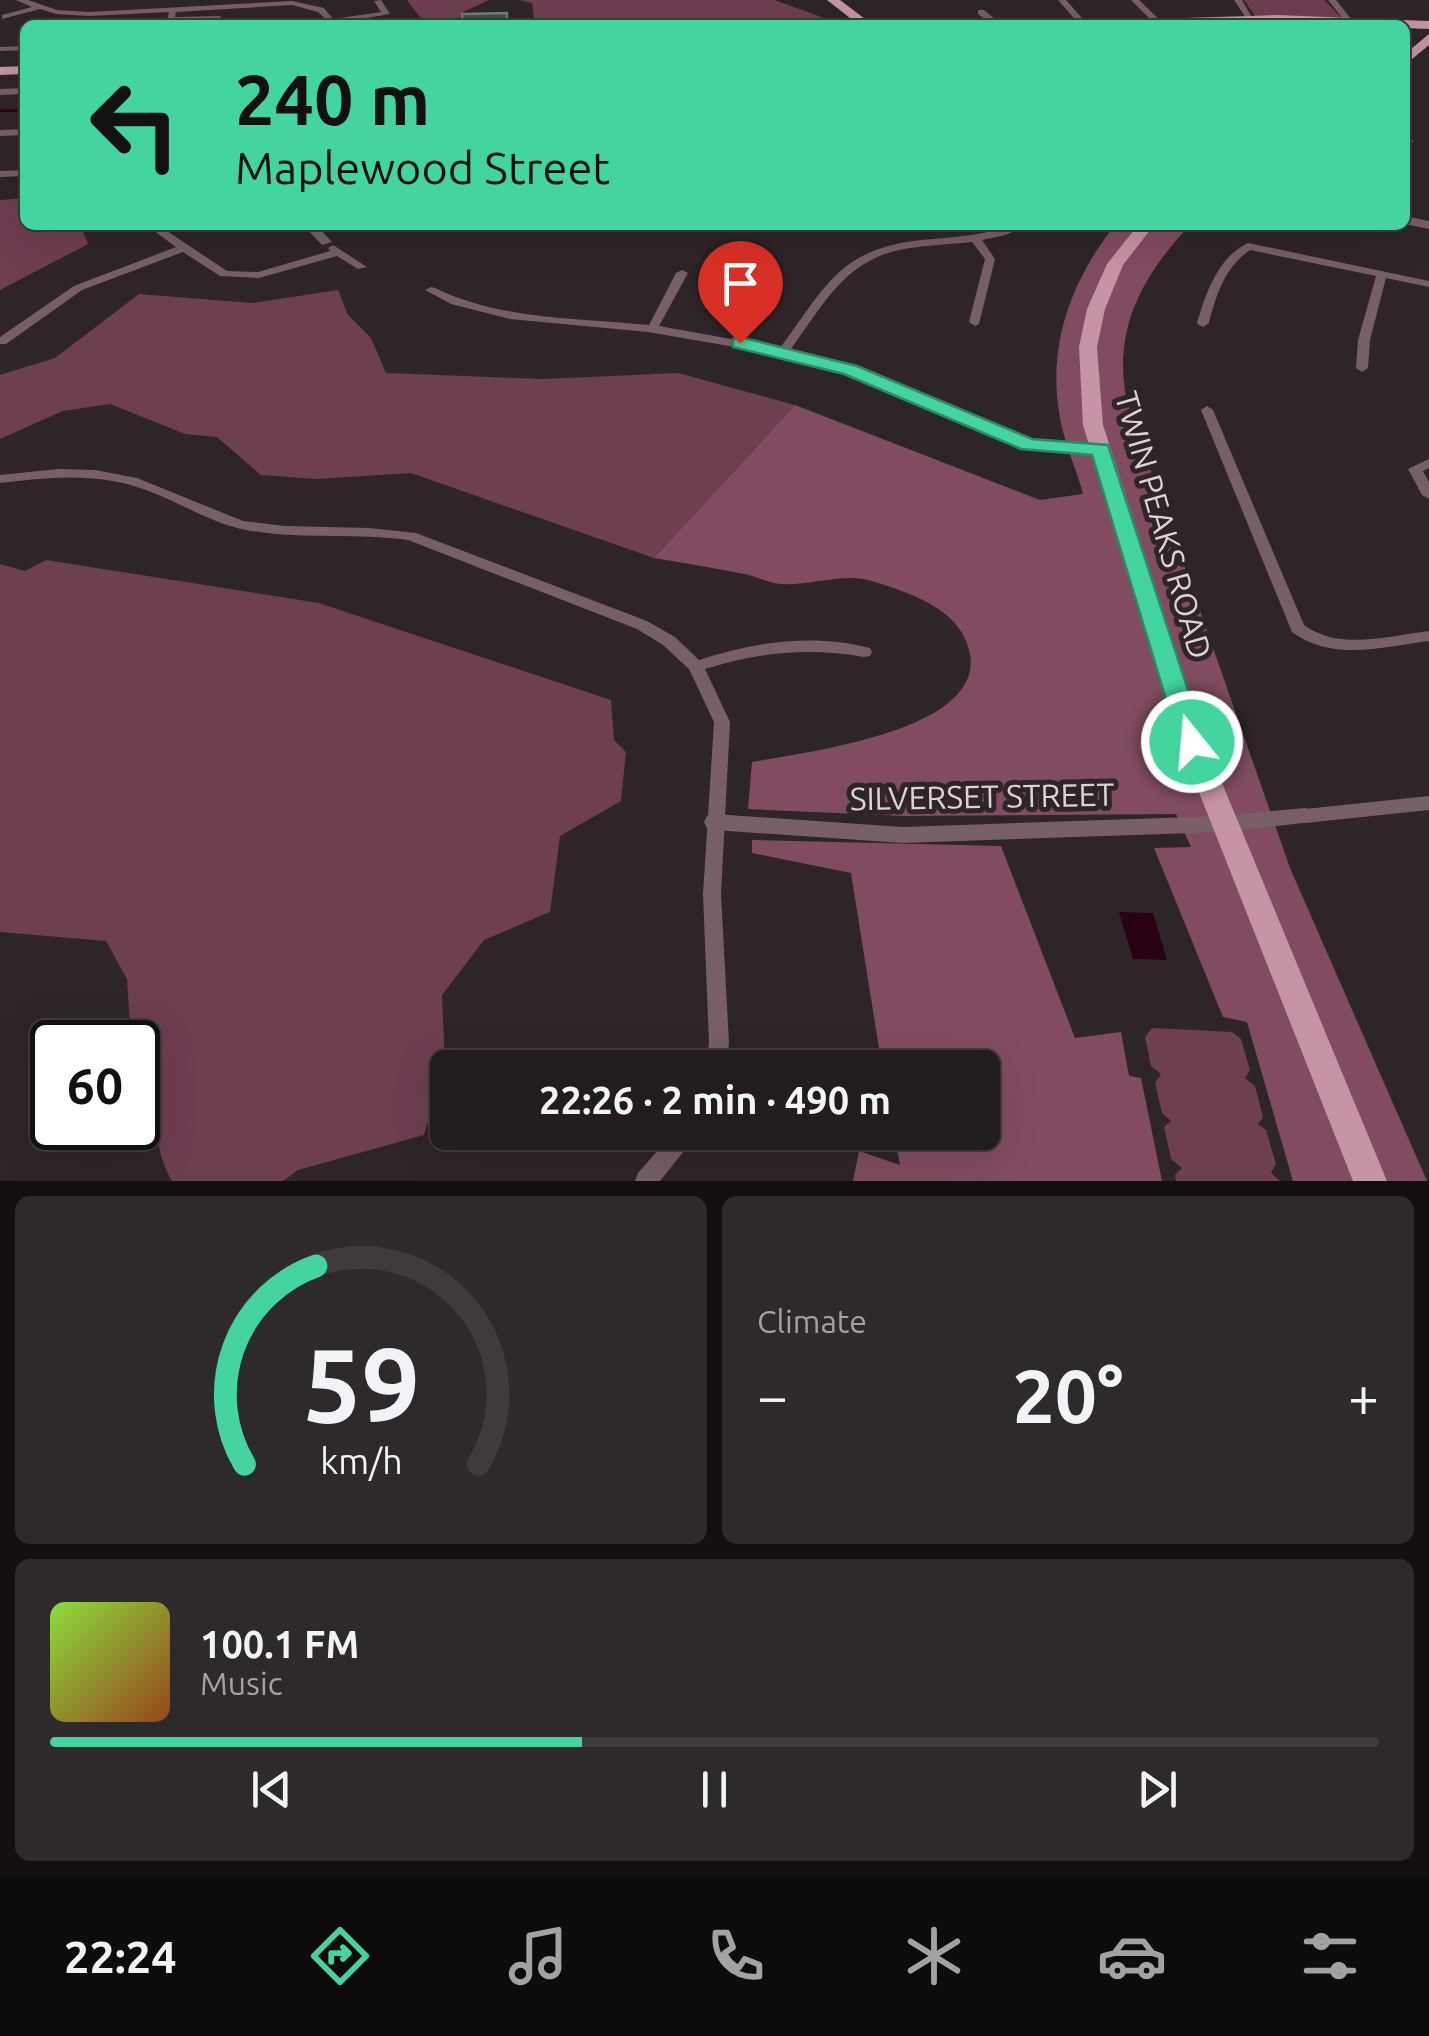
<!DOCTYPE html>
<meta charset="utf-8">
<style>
:root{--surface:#221c1e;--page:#2e292b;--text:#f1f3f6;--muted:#a2a1a4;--line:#3f3a3c;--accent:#43d4a0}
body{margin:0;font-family:Ubuntu,sans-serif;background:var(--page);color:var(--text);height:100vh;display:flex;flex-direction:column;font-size:38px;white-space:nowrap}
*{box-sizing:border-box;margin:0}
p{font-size:32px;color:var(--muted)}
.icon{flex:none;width:55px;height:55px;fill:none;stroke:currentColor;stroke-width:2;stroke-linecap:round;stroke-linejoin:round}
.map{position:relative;height:1181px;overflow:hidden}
.side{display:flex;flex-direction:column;gap:15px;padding:15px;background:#130f10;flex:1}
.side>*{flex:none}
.top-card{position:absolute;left:20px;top:20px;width:1390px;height:210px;border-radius:15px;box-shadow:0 10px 40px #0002,0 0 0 2px var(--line);background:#43d4a0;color:#111;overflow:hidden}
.speed{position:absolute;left:30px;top:1020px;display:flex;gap:20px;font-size:50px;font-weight:700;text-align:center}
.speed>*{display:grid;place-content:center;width:130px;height:130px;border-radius:50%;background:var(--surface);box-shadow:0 10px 40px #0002,0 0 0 2px var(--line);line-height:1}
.speed .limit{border:5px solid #111;border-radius:15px;background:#fff;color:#111}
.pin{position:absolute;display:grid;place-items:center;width:85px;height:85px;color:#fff;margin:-102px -42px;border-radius:50% 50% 50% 0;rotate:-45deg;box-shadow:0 0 10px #0007}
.pin .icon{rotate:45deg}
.me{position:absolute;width:110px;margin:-55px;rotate:343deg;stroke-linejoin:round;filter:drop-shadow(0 0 8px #0008)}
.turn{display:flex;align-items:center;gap:35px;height:210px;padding:0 50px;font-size:45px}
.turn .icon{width:130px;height:130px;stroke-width:2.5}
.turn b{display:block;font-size:70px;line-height:85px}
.big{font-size:75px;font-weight:700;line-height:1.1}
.side .widget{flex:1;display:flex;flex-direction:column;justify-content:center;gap:15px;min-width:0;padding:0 35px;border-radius:15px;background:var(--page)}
.side .dial{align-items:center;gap:0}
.dial svg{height:260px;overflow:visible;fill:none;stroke:var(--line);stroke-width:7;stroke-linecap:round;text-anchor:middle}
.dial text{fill:var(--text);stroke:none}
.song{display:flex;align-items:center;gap:30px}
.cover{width:120px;height:120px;border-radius:15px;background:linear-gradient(135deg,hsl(90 70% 55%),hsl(20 70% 35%))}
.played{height:10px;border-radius:5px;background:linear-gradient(90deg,var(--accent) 40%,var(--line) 40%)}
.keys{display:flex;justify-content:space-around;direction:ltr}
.heat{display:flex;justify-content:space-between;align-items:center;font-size:55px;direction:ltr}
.side .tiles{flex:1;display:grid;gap:15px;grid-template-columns:1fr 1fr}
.widget:last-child{grid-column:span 2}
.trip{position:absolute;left:430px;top:1050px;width:570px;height:100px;border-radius:15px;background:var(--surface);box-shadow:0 10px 40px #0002,0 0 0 2px var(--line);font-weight:700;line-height:100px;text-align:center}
.dock{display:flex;height:160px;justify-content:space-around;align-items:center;background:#0e0b0c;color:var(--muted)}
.dock .icon{width:70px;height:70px}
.dock .active{color:var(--accent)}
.dock b{font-size:45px;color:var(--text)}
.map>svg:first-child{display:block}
.green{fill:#6e3e51}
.forest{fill:#814c61}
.water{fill:#2a0015}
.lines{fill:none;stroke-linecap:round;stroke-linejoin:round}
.stream{stroke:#2a0015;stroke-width:2.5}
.building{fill:#454e4a;stroke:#737d78;stroke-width:2.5}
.minor{fill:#775e67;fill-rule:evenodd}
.tertiary{fill:#775e67;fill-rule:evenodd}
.primary{fill:#c594a6;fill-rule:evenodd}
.route{fill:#43d4a0;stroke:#2c8a68;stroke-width:2.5}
.labels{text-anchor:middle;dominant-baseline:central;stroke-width:10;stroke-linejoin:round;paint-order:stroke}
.street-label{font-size:32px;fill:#dad4d6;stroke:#2e2528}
</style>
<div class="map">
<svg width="1429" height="1181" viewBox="0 0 1429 1181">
<rect width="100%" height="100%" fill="#2e2528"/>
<g class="green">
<polygon points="407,0 489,0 461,13 457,25 426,25"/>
<polygon points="519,0 774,0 844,25 535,25 532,3"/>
<polygon points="1244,0 1324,0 1341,17 1256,17"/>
<polygon points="25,198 25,225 80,225 88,244 0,290 0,200"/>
<polygon points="338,290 348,315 371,338 386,373 543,379 678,373 795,405 654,558 411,473 317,479 261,475 217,437 185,434 110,404 63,411 0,439 0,375 55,358 139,294 252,303"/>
<path d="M46,560L319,603L611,700L614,740L626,752L621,801L560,836L550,912L484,940L442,995L445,1064L424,1135L298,1170L283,1181H172C153,1149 157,1115 148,1080C144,1065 138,1059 138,1042H131L127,979L106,941L0,932V564L25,571Z"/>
<polygon points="1152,1028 1232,1032 1241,1039 1250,1070 1245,1078 1255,1086 1263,1117 1258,1124 1266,1130 1276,1164 1271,1173 1280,1181 1176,1181 1175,1175 1182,1168 1171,1159 1164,1127 1171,1121 1162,1113 1155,1083 1161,1074 1151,1066 1145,1037"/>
</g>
<g class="forest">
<path d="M1115,225H1190C1142,276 1112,330 1127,402L1290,868L1427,1181H1293L1247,1022L1223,1017L1154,848L1191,847L1176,814L904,816L748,809L752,762C806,752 984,731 970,654C962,609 910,593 872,581C845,572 810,586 781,584C769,583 756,576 744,574C715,568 684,563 654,558L795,405L1040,500L1083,494C1078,474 1069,455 1064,435C1043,357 1067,286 1115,225Z"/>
<polygon points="752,840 1001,846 1075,1038 1121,1032 1129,1076 1141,1078 1162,1181 853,1181 859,1151 900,1165 894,1133 982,1132 982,1068 882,1067 851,873 752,853"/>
</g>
<polygon class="water" points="1119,912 1153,913 1167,960 1133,959"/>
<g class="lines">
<polyline class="stream" points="0,111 25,110"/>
</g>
<polygon class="building" points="507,13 507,25 462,24 462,14"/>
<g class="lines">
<g class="minor">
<polygon points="16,0 28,0 57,10 89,12 292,1 324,8 333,19 381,12 374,1 381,0 390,14 331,24 318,12 292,5 176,12 175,17 220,16 221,18 217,20 171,22 167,20 169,12 89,16 56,14 40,9 2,19 2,15 32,7"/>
<polygon points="1058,0 1066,0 1088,25 1080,25"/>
<polygon points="1131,0 1139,0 1165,25 1156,25"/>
<polygon points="1234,0 1242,0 1254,21 1248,21"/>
<polygon points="1328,0 1336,0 1356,25 1348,25"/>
<polygon points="978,10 984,10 1002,25 993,25 978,14"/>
<polygon points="25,46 25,50 0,51 0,47"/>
<polygon points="25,88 25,94 0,95 0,89"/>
<polygon points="25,129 25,135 0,136 0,130"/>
<polygon points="1409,138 1414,141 1405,147 1405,139"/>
<polygon points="25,170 25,176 0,177 0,171"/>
<polygon points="146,225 158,225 227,271 258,272 330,251 328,248 333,245 367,267 358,269 337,256 259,278 220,276 183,252 82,290 6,344 0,344 0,337 74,286 176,247"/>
<path d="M1013,225H1027L1006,235L982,240L995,259L979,324L975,326L969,322L985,259L972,242C946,245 920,245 895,251C842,264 820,310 790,350L905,386L1030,441L1100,445L1105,446L1107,449L1105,452L1023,448L897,392L781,355L648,332L510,319L451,304L425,290L431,287L435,288C501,320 577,318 649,325L676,273L682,270L688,273L659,326L780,348C825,288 838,249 921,240C952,237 983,236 1013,225Z"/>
<path d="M1248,243L1429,281V287L1386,278L1370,340L1368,368L1362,372L1356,368L1358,340L1376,276L1250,250C1225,267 1216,295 1209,323L1203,327L1199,325L1197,323C1206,293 1218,257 1248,243Z"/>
<path d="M1207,406L1213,410L1304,625C1340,651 1388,636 1429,631V641C1382,647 1333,662 1292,632L1201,410Z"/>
<polygon points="1429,459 1429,468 1423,471 1429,482 1429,499 1422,495 1408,469"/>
<path d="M58,469L95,470L137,478L243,521L285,526L369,528L416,533L647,621L675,637L699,660C755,642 812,633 870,648L872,652L870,656L864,657C810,647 758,652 705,669L730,722L721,894L729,1043L726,1068H705L709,1043L703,894L714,722L689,669L663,645L637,629L408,540C355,533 300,540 246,530C210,523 180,502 146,490C98,472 49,477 0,483V475Z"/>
<polygon points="1429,796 1429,810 1305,823 1299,821 1296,816 1299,811 1305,809"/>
<polygon points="674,1132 699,1132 660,1181 635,1181 638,1173"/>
</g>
<g class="tertiary">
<polygon points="1405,216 1429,221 1429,229 1405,224"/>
<polygon points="303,225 316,225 332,242 322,245"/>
<polygon points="1305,808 1312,810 1315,816 1312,822 1222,832 903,843 714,830 707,828 704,822 707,816 714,814 903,827 1222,816"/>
</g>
<g class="primary">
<polygon points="827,0 840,0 873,25 859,25"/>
<polygon points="1277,15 1429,21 1429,29 1277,23 1083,25 1089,21"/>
<polygon points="1429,34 1429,45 1405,65 1405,54"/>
<polygon points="25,66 25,74 0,75 0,67"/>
<polygon points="1138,225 1154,225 1123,265 1105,309 1097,347 1103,425 1205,742 1387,1181 1353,1181 1179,742 1083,425 1079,347 1087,309 1107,264"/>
</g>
</g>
<polygon class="route" points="740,337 857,366 1032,439 1108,445 1205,742 1201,749 1183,749 1179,742 1092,455 1021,449 844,374 733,347 733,339"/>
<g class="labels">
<g class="street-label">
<text transform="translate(1164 525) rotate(74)">TWIN PEAKS ROAD</text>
<text transform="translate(982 796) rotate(-1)">SILVERSET STREET</text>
</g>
</g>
</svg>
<div class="speed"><div class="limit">60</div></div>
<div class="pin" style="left:740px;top:343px;background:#d93025"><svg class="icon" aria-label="arrive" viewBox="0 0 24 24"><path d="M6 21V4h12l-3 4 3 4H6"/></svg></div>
<svg class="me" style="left:1192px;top:742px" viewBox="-20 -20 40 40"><circle r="17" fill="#43d4a0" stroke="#fff" stroke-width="3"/><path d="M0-11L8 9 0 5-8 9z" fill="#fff"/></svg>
<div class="trip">22:26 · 2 min · 490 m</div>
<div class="top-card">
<div class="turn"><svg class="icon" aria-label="left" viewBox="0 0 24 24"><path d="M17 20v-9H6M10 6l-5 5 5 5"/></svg><div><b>240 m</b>Maplewood Street</div></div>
</div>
</div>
<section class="side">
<div class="tiles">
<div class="widget dial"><svg viewBox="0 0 100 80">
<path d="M14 69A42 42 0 1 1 86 69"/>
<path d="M14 69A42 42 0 0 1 36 8" stroke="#43d4a0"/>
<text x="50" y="56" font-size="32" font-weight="700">59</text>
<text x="50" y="72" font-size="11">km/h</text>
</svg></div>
<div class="widget"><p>Climate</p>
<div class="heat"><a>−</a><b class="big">20°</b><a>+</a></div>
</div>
<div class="widget">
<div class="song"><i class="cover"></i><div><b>100.1 FM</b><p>Music</p></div></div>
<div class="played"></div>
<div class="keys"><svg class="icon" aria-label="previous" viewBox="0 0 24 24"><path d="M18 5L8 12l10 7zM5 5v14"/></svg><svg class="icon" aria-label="pause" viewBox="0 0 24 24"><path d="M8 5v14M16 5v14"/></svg><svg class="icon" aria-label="next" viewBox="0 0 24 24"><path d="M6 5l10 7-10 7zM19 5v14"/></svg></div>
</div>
</div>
</section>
<nav class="dock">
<b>22:24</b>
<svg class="icon active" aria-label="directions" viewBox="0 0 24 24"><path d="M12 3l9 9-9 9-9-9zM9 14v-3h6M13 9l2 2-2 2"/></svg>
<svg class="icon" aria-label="music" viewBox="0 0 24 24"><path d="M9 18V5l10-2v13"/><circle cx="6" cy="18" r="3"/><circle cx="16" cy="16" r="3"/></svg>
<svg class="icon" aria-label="phone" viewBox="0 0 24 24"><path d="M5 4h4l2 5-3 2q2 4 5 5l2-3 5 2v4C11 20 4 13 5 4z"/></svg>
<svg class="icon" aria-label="climate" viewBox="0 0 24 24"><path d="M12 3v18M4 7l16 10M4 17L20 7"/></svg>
<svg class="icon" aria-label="car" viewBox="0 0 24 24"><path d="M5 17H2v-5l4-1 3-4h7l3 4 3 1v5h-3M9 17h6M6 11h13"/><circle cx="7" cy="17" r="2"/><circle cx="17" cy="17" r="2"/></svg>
<svg class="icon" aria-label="filters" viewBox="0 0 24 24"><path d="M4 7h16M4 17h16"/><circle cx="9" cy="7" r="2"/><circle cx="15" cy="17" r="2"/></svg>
</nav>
